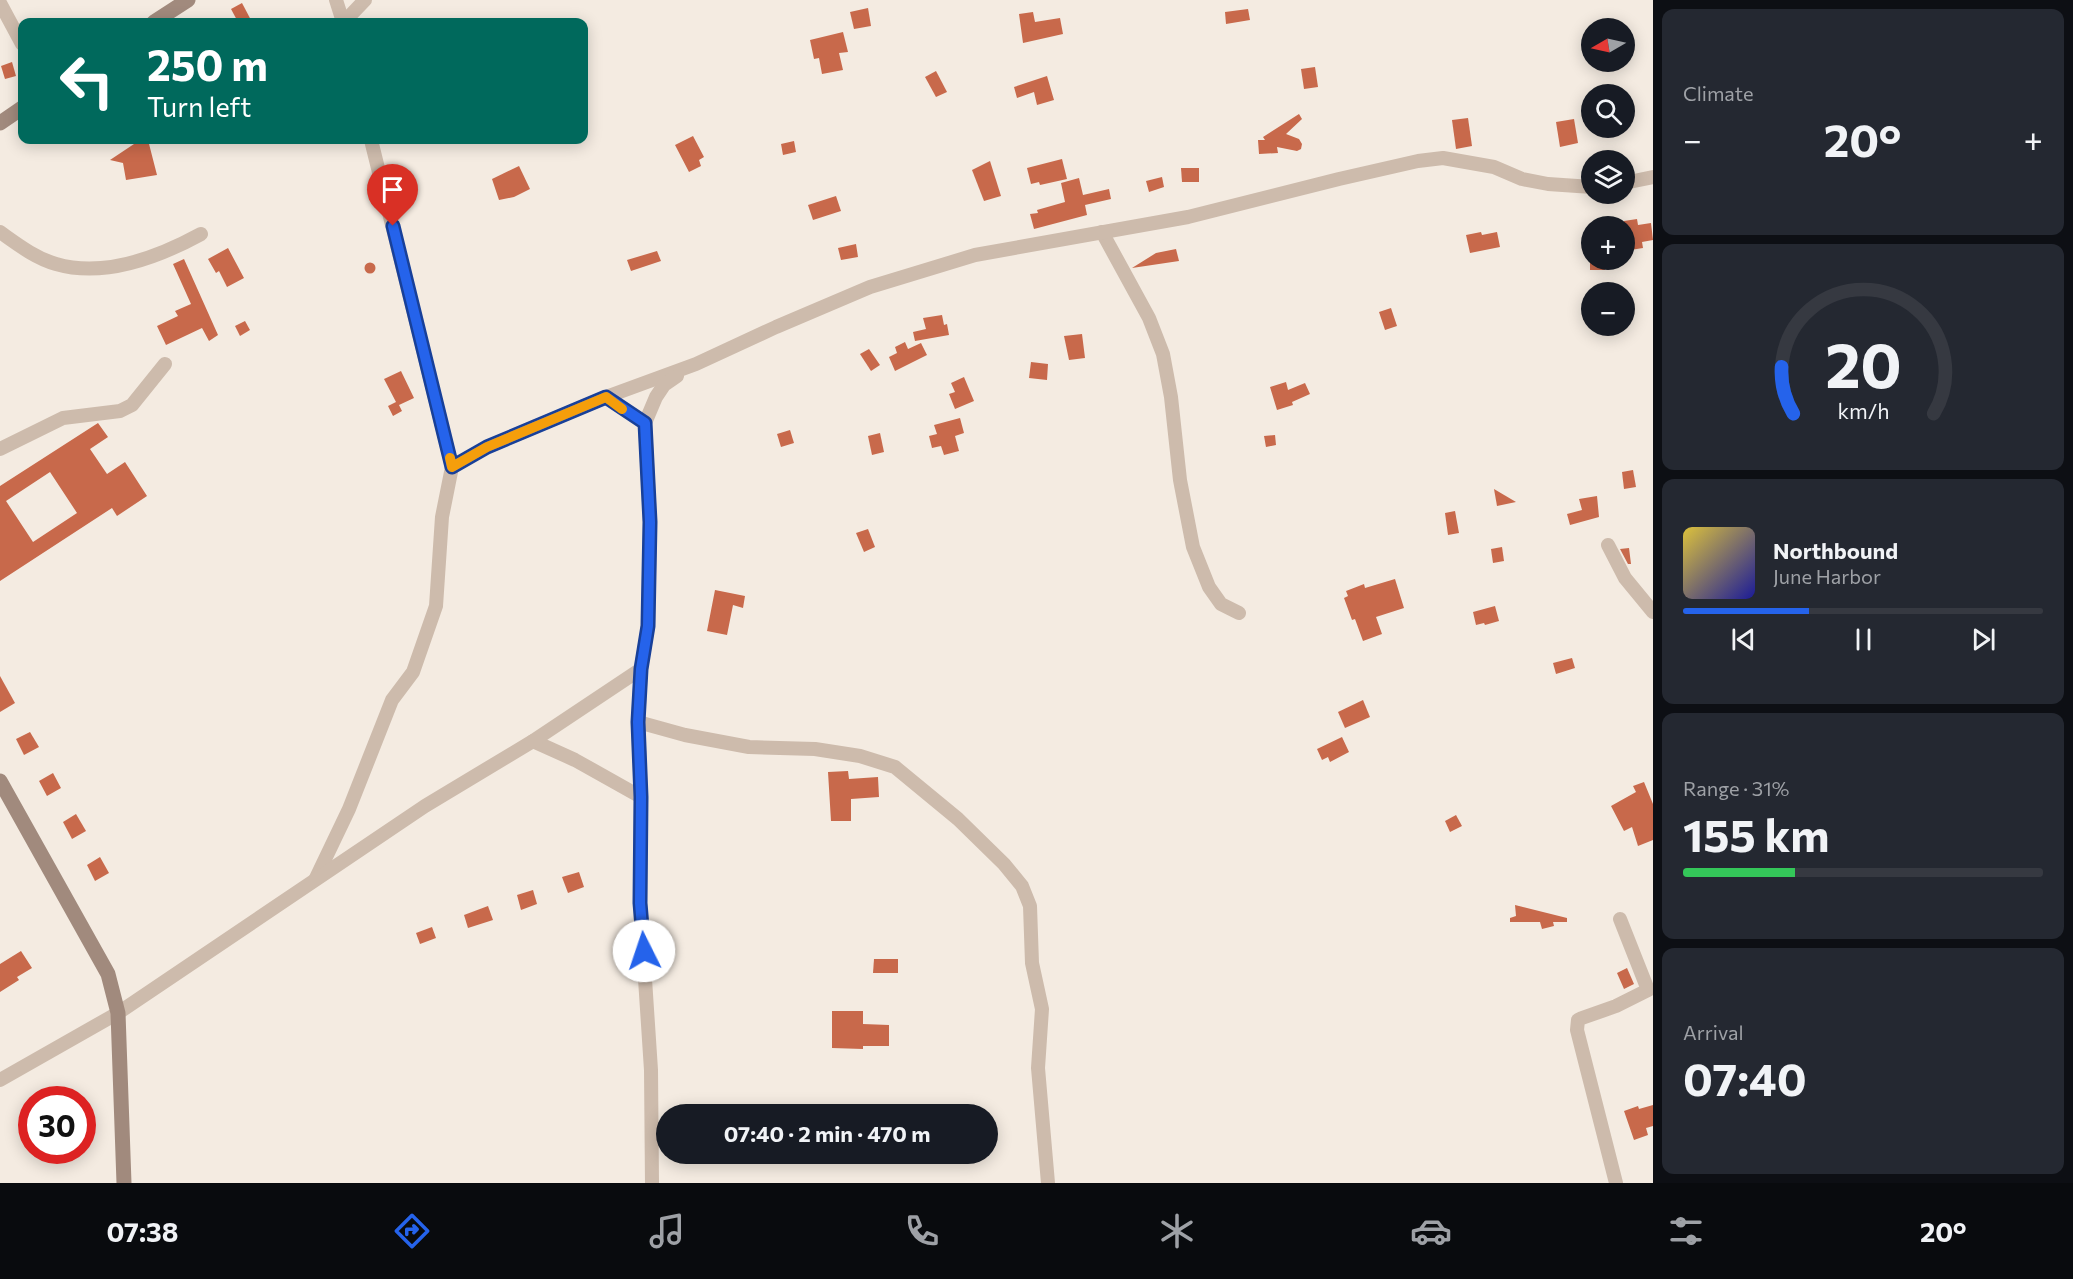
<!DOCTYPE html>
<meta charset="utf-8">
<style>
:root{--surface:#171b24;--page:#242831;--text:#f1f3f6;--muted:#9ea1a6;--line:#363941;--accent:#2563eb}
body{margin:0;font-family:Commissioner,sans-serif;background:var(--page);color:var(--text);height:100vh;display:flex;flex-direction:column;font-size:22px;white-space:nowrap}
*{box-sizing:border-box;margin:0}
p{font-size:20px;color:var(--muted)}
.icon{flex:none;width:33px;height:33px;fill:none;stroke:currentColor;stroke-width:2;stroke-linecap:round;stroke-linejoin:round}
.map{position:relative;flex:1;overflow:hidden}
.sheet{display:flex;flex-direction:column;gap:9px;padding:9px;background:#0d0f14;width:420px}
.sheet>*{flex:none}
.banner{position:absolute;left:18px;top:18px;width:570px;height:126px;border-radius:12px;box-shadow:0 3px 15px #0003;background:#00695c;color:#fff;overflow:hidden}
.needle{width:39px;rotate:261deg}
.controls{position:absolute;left:1581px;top:18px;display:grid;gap:12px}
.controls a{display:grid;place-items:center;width:54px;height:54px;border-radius:50%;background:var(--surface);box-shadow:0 3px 15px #0003;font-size:30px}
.speed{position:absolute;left:18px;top:1086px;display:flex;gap:12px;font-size:30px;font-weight:700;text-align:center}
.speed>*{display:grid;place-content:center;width:78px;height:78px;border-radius:50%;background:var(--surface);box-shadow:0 3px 15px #0003;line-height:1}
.speed .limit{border:9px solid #d22;background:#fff;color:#111}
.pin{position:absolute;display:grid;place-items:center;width:51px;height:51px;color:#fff;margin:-62px -26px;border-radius:50% 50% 50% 0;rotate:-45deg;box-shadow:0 0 6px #0007}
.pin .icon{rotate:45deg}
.me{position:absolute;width:66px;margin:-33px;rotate:356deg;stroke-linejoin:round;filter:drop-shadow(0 0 4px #0008)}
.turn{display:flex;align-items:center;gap:21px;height:126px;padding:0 30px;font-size:27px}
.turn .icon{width:78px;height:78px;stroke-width:2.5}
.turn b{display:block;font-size:42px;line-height:51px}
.big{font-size:45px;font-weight:700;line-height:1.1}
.sheet .card{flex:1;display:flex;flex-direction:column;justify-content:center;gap:9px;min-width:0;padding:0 21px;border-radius:12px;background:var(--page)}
.sheet .dial{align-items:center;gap:0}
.dial svg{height:156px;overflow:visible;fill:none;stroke:var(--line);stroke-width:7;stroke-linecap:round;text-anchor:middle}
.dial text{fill:var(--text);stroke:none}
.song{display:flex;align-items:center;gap:18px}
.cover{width:72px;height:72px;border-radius:9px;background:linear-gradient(135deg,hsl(50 70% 55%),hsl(240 70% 35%))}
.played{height:6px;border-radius:3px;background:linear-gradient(90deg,var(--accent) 35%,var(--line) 35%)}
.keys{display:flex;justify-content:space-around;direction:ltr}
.heat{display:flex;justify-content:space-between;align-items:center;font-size:33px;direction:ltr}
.charge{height:9px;border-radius:4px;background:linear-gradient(90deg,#34c759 31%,var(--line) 0)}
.trip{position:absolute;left:656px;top:1104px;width:342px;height:60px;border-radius:30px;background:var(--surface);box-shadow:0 3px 15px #0003;font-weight:700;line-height:60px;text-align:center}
.tabs{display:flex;height:96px;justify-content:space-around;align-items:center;background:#090b0e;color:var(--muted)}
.tabs .icon{width:42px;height:42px}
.tabs .selected{color:var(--accent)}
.tabs b{font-size:27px;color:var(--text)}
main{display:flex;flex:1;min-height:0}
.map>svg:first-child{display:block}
.building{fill:#c8694b;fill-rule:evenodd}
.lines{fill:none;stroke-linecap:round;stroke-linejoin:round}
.street{stroke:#cdbbac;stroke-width:14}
.secondary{stroke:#a18a7d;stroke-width:15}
.route-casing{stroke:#184099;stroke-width:15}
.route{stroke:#2563eb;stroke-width:10}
.slow{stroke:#f59e0b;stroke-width:10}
</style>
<main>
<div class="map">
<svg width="1653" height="1183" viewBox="0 0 1653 1183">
<rect width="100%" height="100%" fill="#f4ebe1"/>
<g class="building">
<polygon points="242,3 252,22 238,22 231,9"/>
<polygon points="868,8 871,26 854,29 850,12"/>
<polygon points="1248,9 1250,20 1226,24 1225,12"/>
<polygon points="1033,12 1035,22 1060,18 1063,34 1023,43 1019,14"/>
<polygon points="843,32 848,52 839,53 843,70 822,74 819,58 814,59 810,40"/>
<polygon points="12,62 16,76 5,79 1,66"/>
<polygon points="1315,67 1318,87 1304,89 1301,69"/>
<polygon points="936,71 947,92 936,97 925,77"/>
<polygon points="1047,76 1054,100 1037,105 1034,92 1017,98 1014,87"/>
<polygon points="1299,114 1302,119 1286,134 1299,139 1302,144 1301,149 1297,151 1277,147 1278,153 1259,154 1258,140 1265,140 1263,137"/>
<polygon points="1468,118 1472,146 1456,149 1452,120"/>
<polygon points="1574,119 1578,143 1560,147 1556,122"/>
<polygon points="693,136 704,157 699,160 701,166 689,172 675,145"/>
<polygon points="140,140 148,140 157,175 126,180 123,163 110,160"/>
<polygon points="794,141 796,152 783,155 781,144"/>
<polygon points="1062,159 1067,179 1040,185 1039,182 1031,184 1027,168"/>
<polygon points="990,161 1001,196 984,201 972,170"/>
<polygon points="519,166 530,189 514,197 499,200 492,179"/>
<polygon points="1181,168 1199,168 1199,182 1182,182"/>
<polygon points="1162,177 1164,187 1149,192 1146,181"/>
<polygon points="1079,178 1083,195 1109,189 1111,199 1085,205 1087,215 1034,229 1030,214 1038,213 1037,210 1065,202 1061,183"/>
<polygon points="836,196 841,211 813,220 808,205"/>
<polygon points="1637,219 1638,225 1651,223 1653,240 1642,242 1643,248 1624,251 1624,221"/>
<polygon points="1481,232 1482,235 1497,232 1500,247 1470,253 1466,235"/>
<polygon points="856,244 858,257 841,260 838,248"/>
<polygon points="228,248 244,278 227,287 219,271 216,273 208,259"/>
<polygon points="1176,249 1179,261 1132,268 1156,253"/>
<polygon points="657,251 661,261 631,271 627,260"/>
<polygon points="184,259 218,335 209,341 202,328 166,345 157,326 178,316 175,311 191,304 173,264"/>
<polygon points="1590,260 1604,260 1605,270 1590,270"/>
<circle cx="370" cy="268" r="5.5"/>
<polygon points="1391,308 1397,326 1385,330 1379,312"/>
<polygon points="942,315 944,325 947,324 949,335 915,341 913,332 926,329 923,318"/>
<polygon points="245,321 250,330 240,336 235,326"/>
<polygon points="1082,334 1085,358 1069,360 1064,336"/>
<polygon points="905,342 908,349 921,343 927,355 895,371 889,357 897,353 895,347"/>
<polygon points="869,349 880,365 871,371 860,354"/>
<polygon points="1031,362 1048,364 1047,380 1029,378"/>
<polygon points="401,371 414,398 399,405 402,411 393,416 388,406 396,402 384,379"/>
<polygon points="964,377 974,401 955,409 949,394 955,392 951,383"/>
<polygon points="1286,382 1288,390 1305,383 1310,394 1292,402 1293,405 1277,410 1270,387"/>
<polygon points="960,418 964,433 955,436 959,451 944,455 941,446 932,448 929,436 937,434 934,425"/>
<path d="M98,423L108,437L90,449L107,474L125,462L147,496L117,516L112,508L0,581V486ZM50,472L77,513L33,542L6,501Z"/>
<polygon points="790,430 794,443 781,447 777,434"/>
<polygon points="880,433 884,452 872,455 868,436"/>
<polygon points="1275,435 1276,445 1266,447 1264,436"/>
<polygon points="1633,470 1636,487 1624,489 1622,472"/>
<polygon points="1494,489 1516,502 1497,506"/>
<polygon points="1597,496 1599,517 1570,525 1567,514 1582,510 1579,499"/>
<polygon points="1455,511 1459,533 1448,535 1445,513"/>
<polygon points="868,529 875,547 864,552 856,533"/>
<polygon points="1502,547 1504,561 1493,563 1491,549"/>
<polygon points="1629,548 1631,564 1628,564 1620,549"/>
<polygon points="1395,579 1404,608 1376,617 1382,634 1363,641 1355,619 1352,620 1344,598 1348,596 1346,591 1364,584 1365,588"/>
<polygon points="715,590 745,596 743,608 733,605 727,635 707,631"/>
<polygon points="1495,606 1499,621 1485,625 1484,623 1476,625 1473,612"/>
<polygon points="1572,658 1575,668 1556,674 1553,663"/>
<polygon points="0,676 15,703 0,712"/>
<polygon points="1363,700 1370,717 1345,728 1338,712"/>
<polygon points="30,732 39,747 24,755 16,739"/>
<polygon points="1342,737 1349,752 1330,762 1328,757 1322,760 1317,749"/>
<polygon points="848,771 849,779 878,777 879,797 851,799 851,821 831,821 828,772"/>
<polygon points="53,773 61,788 47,796 39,781"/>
<polygon points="1644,782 1653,804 1653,840 1638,846 1632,827 1624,831 1611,806 1636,792 1633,786"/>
<polygon points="76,814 86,831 72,839 63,822"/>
<polygon points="1456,815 1462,826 1450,832 1445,821"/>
<polygon points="100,857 109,873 95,881 87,865"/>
<polygon points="579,872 584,887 568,893 562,877"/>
<polygon points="533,890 537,904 521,910 517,895"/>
<polygon points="1515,905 1567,918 1567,922 1553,922 1554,926 1542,929 1540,922 1510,922 1510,918 1516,916"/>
<polygon points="488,906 493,920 468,928 464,915"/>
<polygon points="432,927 436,938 420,944 416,933"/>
<polygon points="21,951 32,968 17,977 19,980 0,992 0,964"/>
<polygon points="874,959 898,959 898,973 873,973"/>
<polygon points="1627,968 1634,984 1624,989 1617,973"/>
<polygon points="832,1011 863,1011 863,1024 889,1025 889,1046 863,1046 863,1049 832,1048"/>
<polygon points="1653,1105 1653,1126 1646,1128 1648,1135 1634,1140 1624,1111 1638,1106 1639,1109"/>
</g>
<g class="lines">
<g class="street">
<polyline points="336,0 343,22"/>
<polyline points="0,3 22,44"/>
<polyline points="344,22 365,0"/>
<polyline points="371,140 452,467"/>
<polyline points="1624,183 1653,177"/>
<path d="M0,232C17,244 35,258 56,264C104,278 159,257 201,234"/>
<polyline points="1102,232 1149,318 1163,354 1171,397 1180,480 1193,547 1209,587 1221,604 1239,613"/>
<polyline points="606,397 645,423"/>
<polyline points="0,449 63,418 120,411 132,405 165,364"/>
<polyline points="1608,545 1625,578 1653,612"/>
<polyline points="638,722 685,735 749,747 815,749 860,756 895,767 958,819 1004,864 1022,886 1030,906 1032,963 1042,1009 1038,1068 1048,1183"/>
<polyline points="533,741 575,760 641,797"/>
<polyline points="316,878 349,809 392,700 413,672 436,606 442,517 452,467 487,447 606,397 696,364 776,327 870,287 975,255 1188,217 1339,179 1418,161 1443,158 1494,167 1522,179 1548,184 1592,187"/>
<polyline points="0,1080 118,1013 425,806 533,741 641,669"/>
<polyline points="652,1183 651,1070 640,903 641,797 638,722 641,669 648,626 650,522 645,423 656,397 664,385 677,376"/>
<polyline points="1616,1183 1577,1030 1578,1020 1582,1018 1616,1006 1648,990 1620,919"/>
</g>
<g class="secondary">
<polyline points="154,22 188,0"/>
<polyline points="0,123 22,108"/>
<polyline points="0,781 108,974 118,1013 124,1183"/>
</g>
</g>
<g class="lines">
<g class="route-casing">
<polyline id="route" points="393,226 452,467 487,447 606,397 645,423 650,522 648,626 641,669 638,722 641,797 640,903 644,951"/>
</g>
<use href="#route" class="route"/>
<polyline class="slow" points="450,458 452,467 487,447 606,397 622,409"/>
</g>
</svg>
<div class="controls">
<a><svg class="needle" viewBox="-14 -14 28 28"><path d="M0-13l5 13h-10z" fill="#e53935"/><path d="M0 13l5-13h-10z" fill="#9ea1a6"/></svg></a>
<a><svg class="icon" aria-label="search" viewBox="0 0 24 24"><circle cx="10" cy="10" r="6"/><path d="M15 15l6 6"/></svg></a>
<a><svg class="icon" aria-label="layers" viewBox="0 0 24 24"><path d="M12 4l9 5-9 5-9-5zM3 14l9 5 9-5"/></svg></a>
<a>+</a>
<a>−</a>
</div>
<div class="speed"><div class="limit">30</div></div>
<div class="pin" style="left:393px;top:226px;background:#d93025"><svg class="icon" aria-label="arrive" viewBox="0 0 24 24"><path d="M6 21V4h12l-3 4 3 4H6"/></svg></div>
<svg class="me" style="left:644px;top:951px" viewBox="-20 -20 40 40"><circle r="19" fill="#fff"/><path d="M0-13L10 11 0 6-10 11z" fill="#2563eb"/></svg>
<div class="trip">07:40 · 2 min · 470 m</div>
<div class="banner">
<div class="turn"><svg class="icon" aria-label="left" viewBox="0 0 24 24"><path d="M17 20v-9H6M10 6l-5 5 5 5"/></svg><div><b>250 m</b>Turn left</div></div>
</div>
</div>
<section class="sheet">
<div class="card"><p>Climate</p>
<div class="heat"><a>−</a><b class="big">20°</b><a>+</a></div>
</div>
<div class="card dial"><svg viewBox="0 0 100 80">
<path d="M14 69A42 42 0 1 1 86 69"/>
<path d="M14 69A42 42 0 0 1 8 45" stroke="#2563eb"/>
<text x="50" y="56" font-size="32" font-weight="700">20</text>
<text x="50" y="72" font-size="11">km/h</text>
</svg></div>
<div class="card">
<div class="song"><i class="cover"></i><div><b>Northbound</b><p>June Harbor</p></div></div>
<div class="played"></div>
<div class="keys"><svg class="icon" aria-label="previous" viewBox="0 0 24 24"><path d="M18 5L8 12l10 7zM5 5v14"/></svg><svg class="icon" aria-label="pause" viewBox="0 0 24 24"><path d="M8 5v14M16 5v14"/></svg><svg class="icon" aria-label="next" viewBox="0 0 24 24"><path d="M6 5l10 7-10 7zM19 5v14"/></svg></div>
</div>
<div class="card"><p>Range · 31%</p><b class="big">155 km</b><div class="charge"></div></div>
<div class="card"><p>Arrival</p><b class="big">07:40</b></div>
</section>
</main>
<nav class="tabs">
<b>07:38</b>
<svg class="icon selected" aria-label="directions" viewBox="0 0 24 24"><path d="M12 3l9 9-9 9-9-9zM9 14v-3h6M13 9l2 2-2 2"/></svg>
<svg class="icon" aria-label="music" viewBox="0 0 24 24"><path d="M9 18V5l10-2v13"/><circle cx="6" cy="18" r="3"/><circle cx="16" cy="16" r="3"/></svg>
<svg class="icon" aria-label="phone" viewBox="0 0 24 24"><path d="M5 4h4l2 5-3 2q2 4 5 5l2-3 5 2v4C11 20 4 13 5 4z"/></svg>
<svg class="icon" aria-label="climate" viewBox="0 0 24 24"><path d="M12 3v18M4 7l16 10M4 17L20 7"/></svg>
<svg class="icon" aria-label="car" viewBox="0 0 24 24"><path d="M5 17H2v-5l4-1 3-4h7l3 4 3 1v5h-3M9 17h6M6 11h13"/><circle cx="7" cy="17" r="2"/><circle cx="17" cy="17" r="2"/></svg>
<svg class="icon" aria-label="filters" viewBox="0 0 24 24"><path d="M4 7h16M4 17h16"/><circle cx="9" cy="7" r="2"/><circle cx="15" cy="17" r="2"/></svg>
<b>20°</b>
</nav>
